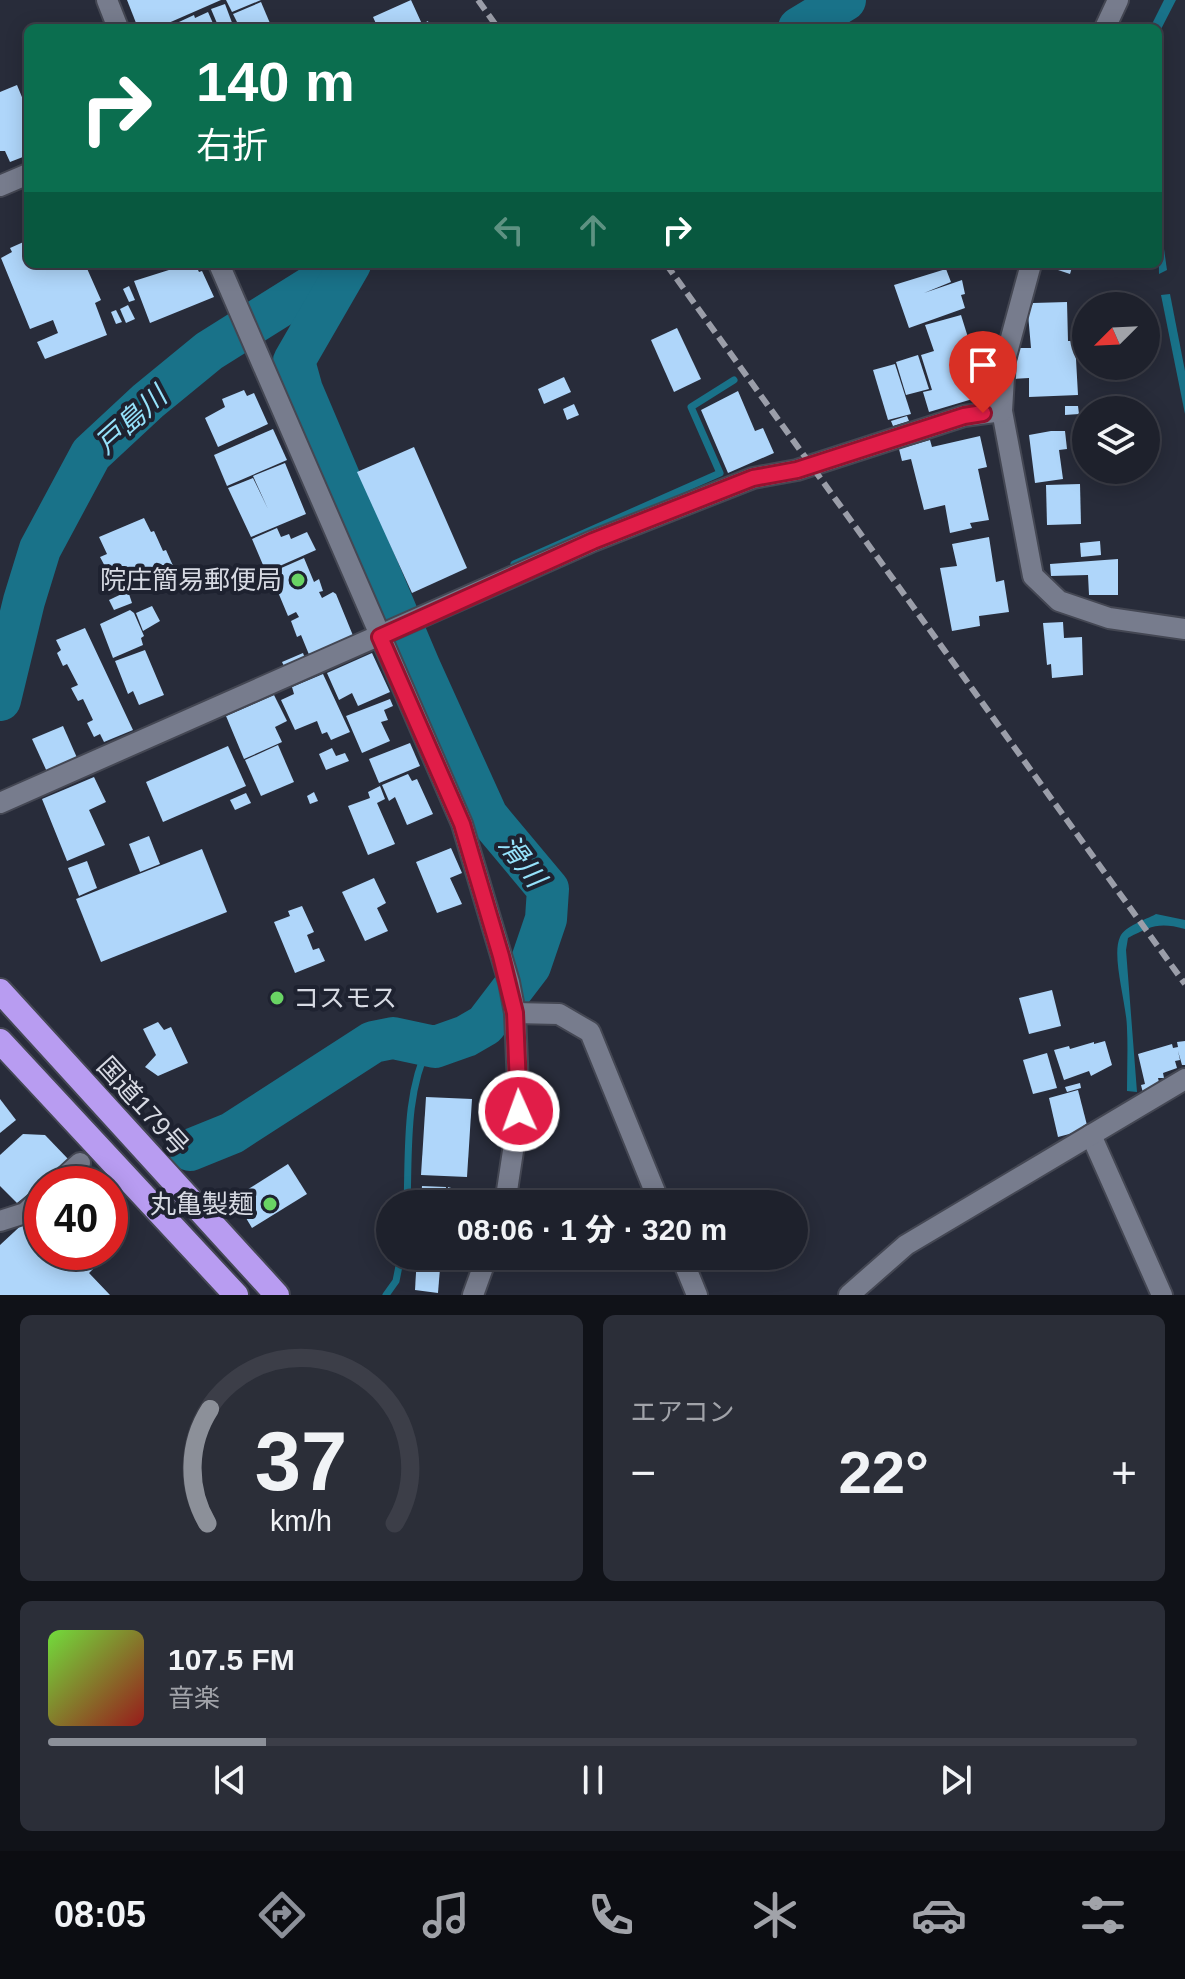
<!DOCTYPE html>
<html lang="ja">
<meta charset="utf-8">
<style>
:root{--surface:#1e212c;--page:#2b2e38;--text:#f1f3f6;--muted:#a1a3a9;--line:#3c3e48;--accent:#8c9099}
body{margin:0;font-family:Helvetica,"Noto Sans JP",sans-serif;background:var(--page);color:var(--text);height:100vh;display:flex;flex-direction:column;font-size:30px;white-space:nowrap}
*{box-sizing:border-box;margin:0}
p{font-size:26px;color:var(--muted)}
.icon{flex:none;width:44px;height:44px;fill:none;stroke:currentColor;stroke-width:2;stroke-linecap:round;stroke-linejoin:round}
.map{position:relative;height:1295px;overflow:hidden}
.panel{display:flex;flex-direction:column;gap:20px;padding:20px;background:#101218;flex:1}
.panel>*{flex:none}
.banner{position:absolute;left:24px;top:24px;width:1138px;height:244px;border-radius:12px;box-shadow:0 4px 20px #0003,0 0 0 2px var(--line);background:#0b6e4f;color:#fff;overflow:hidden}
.needle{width:52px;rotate:246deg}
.controls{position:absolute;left:1072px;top:292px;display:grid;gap:16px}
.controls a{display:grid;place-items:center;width:88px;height:88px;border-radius:50%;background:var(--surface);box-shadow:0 4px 20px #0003,0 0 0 2px var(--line);font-size:40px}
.speed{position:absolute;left:24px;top:1166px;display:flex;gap:16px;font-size:40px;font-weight:700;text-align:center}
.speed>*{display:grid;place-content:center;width:104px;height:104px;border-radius:50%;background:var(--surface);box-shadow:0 4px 20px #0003,0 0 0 2px var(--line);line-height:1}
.speed .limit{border:12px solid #d22;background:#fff;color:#111}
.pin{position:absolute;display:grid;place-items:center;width:68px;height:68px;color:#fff;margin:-82px -34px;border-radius:50% 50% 50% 0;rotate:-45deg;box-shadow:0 0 8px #0007}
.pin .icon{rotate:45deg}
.me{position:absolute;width:88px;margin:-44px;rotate:358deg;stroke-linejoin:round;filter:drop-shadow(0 0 6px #0008)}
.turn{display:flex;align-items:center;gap:28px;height:168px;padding:0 40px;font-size:36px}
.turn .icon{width:104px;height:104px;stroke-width:2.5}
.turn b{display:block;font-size:56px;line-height:68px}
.lanes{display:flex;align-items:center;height:76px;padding:0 40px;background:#0003;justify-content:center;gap:40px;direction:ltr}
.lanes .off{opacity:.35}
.big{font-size:60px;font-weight:800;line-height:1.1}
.panel .card{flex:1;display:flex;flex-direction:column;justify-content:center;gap:12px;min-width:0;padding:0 28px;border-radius:12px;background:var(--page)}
.panel .dial{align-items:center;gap:0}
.dial svg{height:208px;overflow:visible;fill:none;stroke:var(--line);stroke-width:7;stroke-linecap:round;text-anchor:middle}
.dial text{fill:var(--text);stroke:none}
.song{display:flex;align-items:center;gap:24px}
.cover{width:96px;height:96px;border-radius:12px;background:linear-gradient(135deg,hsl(100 70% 55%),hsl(0 70% 35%))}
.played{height:8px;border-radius:4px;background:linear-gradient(90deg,var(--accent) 20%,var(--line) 20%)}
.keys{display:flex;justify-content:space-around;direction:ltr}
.heat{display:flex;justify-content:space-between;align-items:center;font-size:44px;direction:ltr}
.panel .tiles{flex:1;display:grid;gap:20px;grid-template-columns:1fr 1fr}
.card:last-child{grid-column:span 2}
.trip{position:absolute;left:376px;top:1190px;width:432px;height:80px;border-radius:40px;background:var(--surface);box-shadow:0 4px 20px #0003,0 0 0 2px var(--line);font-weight:800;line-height:80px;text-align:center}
.dock{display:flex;height:128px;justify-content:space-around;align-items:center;background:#0c0d12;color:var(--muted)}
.dock .icon{width:56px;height:56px}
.dock .current{color:var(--accent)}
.dock b{font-size:36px;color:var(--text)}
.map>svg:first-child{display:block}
.water{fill:#197289}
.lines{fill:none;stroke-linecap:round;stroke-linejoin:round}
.stream{stroke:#197289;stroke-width:7}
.river{stroke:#197289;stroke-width:42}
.building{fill:#afd6fa}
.minor-casing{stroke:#444753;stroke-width:24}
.highway-casing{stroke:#444753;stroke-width:28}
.minor{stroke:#777c8d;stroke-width:20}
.highway{stroke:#b89cf1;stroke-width:24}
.rail{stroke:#9b9ea9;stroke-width:6;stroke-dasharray:12 6;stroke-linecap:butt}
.route-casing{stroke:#92132f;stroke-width:20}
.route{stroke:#e11d48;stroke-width:14}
.poi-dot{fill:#69d464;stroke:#1e2230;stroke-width:3}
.labels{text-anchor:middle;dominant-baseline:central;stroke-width:8;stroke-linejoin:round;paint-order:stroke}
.poi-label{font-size:26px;fill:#d7dae3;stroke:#1e2230;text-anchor:end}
.street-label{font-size:26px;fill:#d7dae3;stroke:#1e2230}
.water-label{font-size:28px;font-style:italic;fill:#96e2fb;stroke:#1e2230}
</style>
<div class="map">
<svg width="1185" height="1295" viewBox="0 0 1185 1295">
<rect width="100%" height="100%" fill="#282c3a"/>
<g class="water">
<polygon points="1164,0 1176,0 1158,35 1158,28 1150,28"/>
<polygon points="1158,207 1167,270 1159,274"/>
<polygon points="1170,294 1185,371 1185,414 1161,295"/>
<path d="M1156,914L1185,920V929C1159,922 1151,926 1128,938L1126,950L1137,1092L1127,1091C1127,1070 1128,1049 1127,1029C1127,1005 1111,956 1120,937C1125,926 1145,920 1156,914Z"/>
</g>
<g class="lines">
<g class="stream">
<polyline points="514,564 720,473 691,407 734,380"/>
<path d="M407,1204C409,1151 405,1093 429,1045"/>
<polyline points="386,1295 396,1281 401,1256"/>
</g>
<g class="river">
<polyline points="799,28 845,0"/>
<polyline points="0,700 24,601 40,549 91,454 148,401 209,351 348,264"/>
<polyline points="190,1150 232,1133 373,1042 393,1038 435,1047 466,1036 485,1025 530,966 546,919 548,889 487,816 420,668 302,390 294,361 350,264"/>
</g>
</g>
<g class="building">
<polygon points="127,0 221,0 157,28 138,28"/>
<polygon points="226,0 261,0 232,12"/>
<polygon points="411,0 422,24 428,21 430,28 378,28 373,17"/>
<polygon points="261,2 272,28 240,28 233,14"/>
<polygon points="225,4 234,28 219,28 211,9"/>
<polygon points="208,12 215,28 166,28 194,15 195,18"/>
<polygon points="17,85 24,102 28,100 28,155 10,162 5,151 0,151 0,92"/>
<polygon points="28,240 28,264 85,264 101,300 95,303 107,335 45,359 37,342 58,333 53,320 30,329 1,258 12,252 10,248"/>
<polygon points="188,264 195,264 199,272 202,271 214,297 150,323 134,281"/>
<polygon points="1040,264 1073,264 1070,274"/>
<polygon points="946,269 951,282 924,293 962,280 965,294 961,295 965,308 909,328 894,285"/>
<polygon points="129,286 135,300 129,302 123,289"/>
<polygon points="1067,302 1068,341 1075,341 1078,395 1029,397 1029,378 1014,379 1019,348 1031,348 1028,314 1033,303"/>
<polygon points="128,305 135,319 126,323 120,309"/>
<polygon points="116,310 122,322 116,324 111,312"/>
<polygon points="961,315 986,395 929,412 923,392 932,390 921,355 934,351 925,325"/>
<polygon points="677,328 701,379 674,392 651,340"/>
<polygon points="918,355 929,389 906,395 896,362"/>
<polygon points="895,364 911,414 888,420 873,370"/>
<polygon points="564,377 571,392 544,404 538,389"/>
<polygon points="244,390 247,396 254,393 268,424 218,447 205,418 225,407 222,399"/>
<polygon points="738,391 755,431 763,428 774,453 728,473 701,410"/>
<polygon points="574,404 579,415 567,420 563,409"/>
<polygon points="1065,406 1078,406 1079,414 1065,415"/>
<polygon points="907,416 909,421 893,426 891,421"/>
<polygon points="273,429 287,460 227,486 214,455"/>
<polygon points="1051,431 1065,431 1067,449 1059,450 1063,479 1035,483 1029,435"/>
<polygon points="980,436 987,467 978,469 989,520 970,523 972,528 950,533 945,505 924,510 911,459 902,461 899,449 930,440 932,447"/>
<polygon points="414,447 467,568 412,593 357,472"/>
<polygon points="285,463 306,514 251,537 228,488 253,478 268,509 253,476"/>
<polygon points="1080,484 1081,524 1047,525 1046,485"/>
<polygon points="144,518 151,532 154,531 163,551 166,550 178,577 153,589 146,575 122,586 115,569 108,572 100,557 107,554 99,537"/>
<polygon points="277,528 281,537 289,534 291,539 307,532 316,550 266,572 252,539"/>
<polygon points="989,537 996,582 1004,580 1009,612 979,616 980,626 952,631 940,568 957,566 952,544"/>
<polygon points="1100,541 1101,555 1081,557 1080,543"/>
<polygon points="304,558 314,582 319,579 323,591 319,592 322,598 333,592 336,594 354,638 310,657 301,635 297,637 291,621 299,617 296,612 288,616 270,573"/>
<polygon points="1118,559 1118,595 1089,595 1088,575 1051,576 1050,564"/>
<polygon points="128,591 132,603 114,610 109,600"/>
<polygon points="152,606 160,621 143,631 136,613"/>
<polygon points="130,610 134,613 144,636 141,638 143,645 113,658 100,624"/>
<polygon points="1063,622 1064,638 1082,637 1083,675 1052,678 1051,664 1047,665 1043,623"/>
<polygon points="85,628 133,730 104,742 100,734 94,737 87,723 93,720 83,699 78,701 71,688 78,685 67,664 63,666 57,653 61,650 56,640"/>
<polygon points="145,650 164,695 139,705 133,691 128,694 115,661"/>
<polygon points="303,653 306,661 286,670 282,662"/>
<polygon points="372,653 390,692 358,706 352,693 339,700 327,673"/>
<polygon points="323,674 350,732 331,740 327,732 322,734 317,721 295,730 281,700 294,694 292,687"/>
<polygon points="274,695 287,721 275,727 282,742 244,759 226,716"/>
<polygon points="390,699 393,706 384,710 388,720 381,722 390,741 362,753 346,716"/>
<polygon points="63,726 78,760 48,774 32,739"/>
<polygon points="410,743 420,766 379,783 369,759"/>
<polygon points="278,745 294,782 261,796 245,760"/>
<polygon points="228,746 246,786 163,822 146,782"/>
<polygon points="332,748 336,756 345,753 349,761 326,770 319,754"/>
<polygon points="408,774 412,781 417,779 433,814 407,825 395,797 389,801 382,785"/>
<polygon points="94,777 106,802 89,810 105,845 67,861 42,799"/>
<polygon points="380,786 385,799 377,803 395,844 368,855 348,806 370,798 368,792"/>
<polygon points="314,792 318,801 310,804 307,796"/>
<polygon points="246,793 251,803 235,810 230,800"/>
<polygon points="149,836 160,864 140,872 129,844"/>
<polygon points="451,848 462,873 450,878 462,904 437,913 416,862"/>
<polygon points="202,849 227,912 101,962 76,899"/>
<polygon points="87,861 97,888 79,896 68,868"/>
<polygon points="374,878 386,903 377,908 388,931 365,941 342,892"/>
<polygon points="302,906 314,932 307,935 313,950 319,948 325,961 295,973 274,922 290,916 288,911"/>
<polygon points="1052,990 1061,1026 1029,1034 1019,998"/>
<polygon points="158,1022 164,1030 171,1027 188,1063 158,1076 145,1067 156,1055 143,1029"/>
<polygon points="1105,1041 1112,1065 1091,1076 1089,1071 1064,1080 1054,1050 1069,1046 1070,1049 1094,1042 1094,1044"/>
<polygon points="1185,1041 1185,1065 1182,1065 1178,1051 1180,1060 1175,1061 1177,1068 1163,1073 1164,1078 1158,1078 1159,1082 1143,1093 1141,1085 1145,1084 1138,1054 1172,1044 1173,1048 1178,1047 1177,1042"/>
<polygon points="1047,1053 1057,1088 1033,1094 1023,1060"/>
<polygon points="1080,1083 1081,1088 1067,1092 1065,1087"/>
<polygon points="1078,1090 1088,1129 1058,1137 1049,1098"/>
<polygon points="426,1097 472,1099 467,1177 421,1175"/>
<polygon points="0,1099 16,1120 0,1133"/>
<polygon points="23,1134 45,1135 70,1161 17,1203 0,1186 0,1155"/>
<polygon points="288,1164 307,1194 252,1228 234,1198"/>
<polygon points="422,1186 446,1187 445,1204 421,1204"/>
<polygon points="448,1187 473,1195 470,1204 447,1204"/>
<polygon points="42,1207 42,1230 31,1217"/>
<polygon points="28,1219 42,1233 42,1252 85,1252 97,1265 89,1273 110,1295 0,1295 0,1245"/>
<polygon points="417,1256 441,1256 438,1293 415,1290"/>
</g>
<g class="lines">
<g class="minor-casing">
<g id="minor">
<polyline points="107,0 118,28"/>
<polyline points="1105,28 1118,0"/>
<polyline points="0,186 28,174"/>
<polyline points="219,264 462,824 509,982 515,1013 519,1111 505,1204"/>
<polyline points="1031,264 1005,360 1002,411 1033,576 1059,601 1109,618 1185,629"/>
<polyline points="0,803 593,541 753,478 797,470 964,416 1002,411"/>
<polyline points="515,1013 559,1014 590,1032 660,1204"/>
<polyline points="1091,1135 1162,1295"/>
<polyline points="57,1184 80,1163"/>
<polyline points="0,1221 25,1213 42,1197"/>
<polyline points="681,1256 697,1295"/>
<polyline points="473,1295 487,1256"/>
<polyline points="849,1295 906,1245 1185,1079"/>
</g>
</g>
<g class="highway-casing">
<g id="highway">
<polyline points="0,991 277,1295"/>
<polyline points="0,1041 236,1295"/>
</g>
</g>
<use href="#minor" class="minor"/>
<use href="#highway" class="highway"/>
<g class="rail">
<polyline points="478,0 498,28"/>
<polyline points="666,264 1185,984"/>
</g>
</g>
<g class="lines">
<g class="route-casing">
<polyline id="route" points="519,1111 515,1013 501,956 462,824 380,637 593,541 753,478 797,470 964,416 983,413"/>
</g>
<use href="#route" class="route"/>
</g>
<g class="poi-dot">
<circle cx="298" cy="580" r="8"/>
<circle cx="277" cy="998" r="8"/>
<circle cx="270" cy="1204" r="8"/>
</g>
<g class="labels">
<g class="poi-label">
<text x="282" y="580">院庄簡易郵便局</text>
<text x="293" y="998" text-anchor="start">コスモス</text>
<text x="254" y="1204">丸亀製麺</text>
</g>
<g class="street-label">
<text transform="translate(143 1106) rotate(48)">国道179号</text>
</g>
<g class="water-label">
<text transform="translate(131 420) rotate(-42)">戸島川</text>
<text transform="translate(522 861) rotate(53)">滑川</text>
</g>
</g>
</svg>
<div class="controls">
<a><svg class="needle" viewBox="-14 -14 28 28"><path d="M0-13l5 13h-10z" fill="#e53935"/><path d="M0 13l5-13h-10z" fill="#a1a3a9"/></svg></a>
<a><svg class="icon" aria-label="layers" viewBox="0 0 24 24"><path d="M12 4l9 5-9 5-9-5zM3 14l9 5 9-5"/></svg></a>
</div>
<div class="speed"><div class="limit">40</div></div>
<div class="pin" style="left:983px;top:413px;background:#d93025"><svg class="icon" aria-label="arrive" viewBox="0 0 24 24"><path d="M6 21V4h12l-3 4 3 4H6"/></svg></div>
<svg class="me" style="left:519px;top:1111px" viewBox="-20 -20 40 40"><circle r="17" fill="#e11d48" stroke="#fff" stroke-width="3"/><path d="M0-11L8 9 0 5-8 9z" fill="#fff"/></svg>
<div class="trip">08:06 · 1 分 · 320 m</div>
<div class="banner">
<div class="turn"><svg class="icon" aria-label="right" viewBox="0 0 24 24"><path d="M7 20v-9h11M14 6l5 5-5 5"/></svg><div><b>140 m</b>右折</div></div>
<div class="lanes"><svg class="icon off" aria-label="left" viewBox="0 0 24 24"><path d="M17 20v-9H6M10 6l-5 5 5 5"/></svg><svg class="icon off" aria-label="ahead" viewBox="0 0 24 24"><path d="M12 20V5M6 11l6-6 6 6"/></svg><svg class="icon" aria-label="right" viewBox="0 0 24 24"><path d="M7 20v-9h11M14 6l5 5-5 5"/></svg></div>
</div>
</div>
<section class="panel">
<div class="tiles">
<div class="card dial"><svg viewBox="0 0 100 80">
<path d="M14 69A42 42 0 1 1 86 69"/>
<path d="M14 69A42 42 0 0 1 15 25" stroke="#8c9099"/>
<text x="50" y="56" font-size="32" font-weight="700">37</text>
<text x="50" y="72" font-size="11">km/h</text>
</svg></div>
<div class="card"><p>エアコン</p>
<div class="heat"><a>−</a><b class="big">22°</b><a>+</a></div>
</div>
<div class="card">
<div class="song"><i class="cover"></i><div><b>107.5 FM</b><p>音楽</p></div></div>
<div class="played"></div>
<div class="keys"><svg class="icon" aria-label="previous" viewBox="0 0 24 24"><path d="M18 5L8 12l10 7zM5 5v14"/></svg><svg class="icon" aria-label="pause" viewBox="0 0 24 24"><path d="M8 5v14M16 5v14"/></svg><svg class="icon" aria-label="next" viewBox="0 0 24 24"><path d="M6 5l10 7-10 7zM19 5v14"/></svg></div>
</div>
</div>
</section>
<nav class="dock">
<b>08:05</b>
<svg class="icon current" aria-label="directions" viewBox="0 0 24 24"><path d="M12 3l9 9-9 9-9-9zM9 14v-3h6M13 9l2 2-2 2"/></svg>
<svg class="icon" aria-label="music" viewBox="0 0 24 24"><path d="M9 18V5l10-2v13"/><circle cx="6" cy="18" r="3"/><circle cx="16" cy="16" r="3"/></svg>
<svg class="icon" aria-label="phone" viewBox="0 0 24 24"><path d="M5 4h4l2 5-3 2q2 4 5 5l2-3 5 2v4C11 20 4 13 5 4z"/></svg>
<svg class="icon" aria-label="climate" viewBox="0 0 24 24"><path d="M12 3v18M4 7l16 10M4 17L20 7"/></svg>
<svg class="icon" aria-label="car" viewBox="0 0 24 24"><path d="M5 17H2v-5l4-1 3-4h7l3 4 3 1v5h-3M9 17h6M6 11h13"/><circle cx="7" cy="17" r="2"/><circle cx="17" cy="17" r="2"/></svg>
<svg class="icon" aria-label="filters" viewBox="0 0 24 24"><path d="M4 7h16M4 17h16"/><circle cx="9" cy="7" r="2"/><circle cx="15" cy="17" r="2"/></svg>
</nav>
